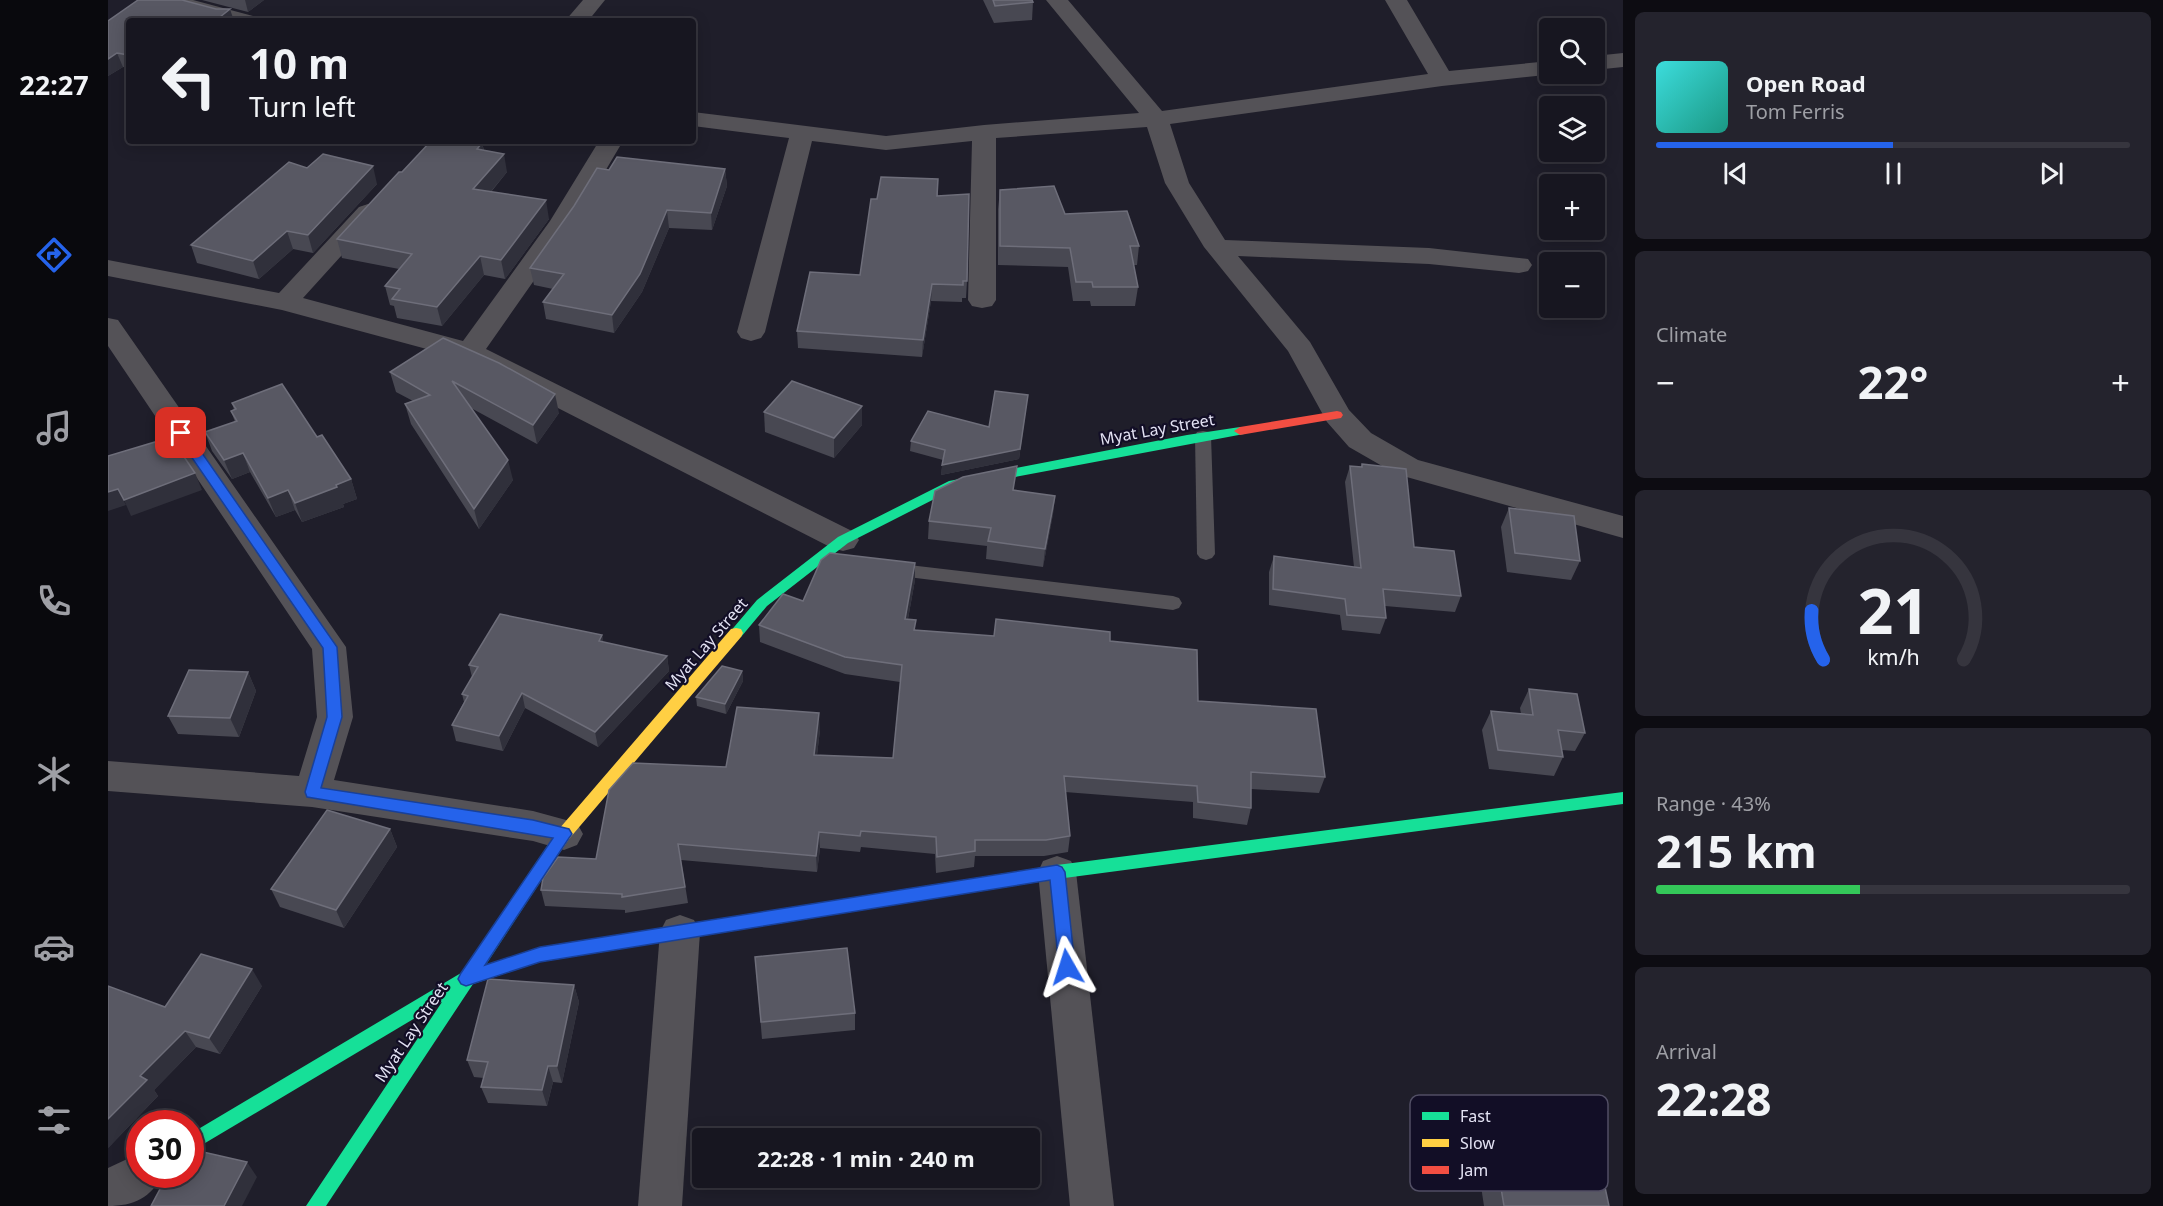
<!DOCTYPE html>
<meta charset="utf-8">
<style>
:root{--surface:#171620;--page:#24232d;--text:#f1f3f6;--muted:#9e9fa5;--line:#36353e;--accent:#2563eb}
body{margin:0;font-family:"Noto Sans",sans-serif;background:var(--page);color:var(--text);height:100vh;display:flex;flex-direction:column;font-size:22px;white-space:nowrap}
*{box-sizing:border-box;margin:0}
p{font-size:20px;color:var(--muted)}
.icon{flex:none;width:33px;height:33px;fill:none;stroke:currentColor;stroke-width:2;stroke-linecap:round;stroke-linejoin:round}
.map{position:relative;flex:1;overflow:hidden}
.sheet{display:flex;flex-direction:column;gap:12px;padding:12px;background:#0d0c12;width:540px}
.sheet>*{flex:none}
.top-card{position:absolute;left:18px;top:18px;width:570px;height:126px;border-radius:6px;box-shadow:0 3px 15px #0003,0 0 0 2px var(--line);background:#171620;color:var(--text);overflow:hidden}
.buttons{position:absolute;left:1431px;top:18px;display:grid;gap:12px}
.buttons a{display:grid;place-items:center;width:66px;height:66px;border-radius:6px;background:var(--surface);box-shadow:0 3px 15px #0003,0 0 0 2px var(--line);font-size:30px}
.speed{position:absolute;left:18px;top:1110px;display:flex;gap:12px;font-size:30px;font-weight:700;text-align:center}
.speed>*{display:grid;place-content:center;width:78px;height:78px;border-radius:50%;background:var(--surface);box-shadow:0 3px 15px #0003,0 0 0 2px var(--line);line-height:1}
.speed .limit{border:9px solid #d22;background:#fff;color:#111}
.pin{position:absolute;display:grid;place-items:center;width:51px;height:51px;color:#fff;margin:-26px;border-radius:12px;box-shadow:0 3px 9px #0006}
.me{position:absolute;width:66px;margin:-33px;rotate:354deg;stroke-linejoin:round;filter:drop-shadow(0 0 4px #0008)}
.turn{display:flex;align-items:center;gap:21px;height:126px;padding:0 24px;font-size:27px}
.turn .icon{width:78px;height:78px;stroke-width:2.5}
.turn b{display:block;font-size:42px;line-height:51px}
.big{font-size:45px;font-weight:700;line-height:1.1}
.sheet .card{flex:1;display:flex;flex-direction:column;justify-content:center;gap:9px;min-width:0;padding:0 21px;border-radius:9px;background:var(--page)}
.sheet .dial{align-items:center;gap:0}
.dial svg{height:156px;overflow:visible;fill:none;stroke:var(--line);stroke-width:7;stroke-linecap:round;text-anchor:middle}
.dial text{fill:var(--text);stroke:none}
.song{display:flex;align-items:center;gap:18px}
.cover{width:72px;height:72px;border-radius:9px;background:linear-gradient(135deg,hsl(180 70% 55%),hsl(170 70% 35%))}
.played{height:6px;border-radius:3px;background:linear-gradient(90deg,var(--accent) 50%,var(--line) 50%)}
.keys{display:flex;justify-content:space-around;direction:ltr}
.heat{display:flex;justify-content:space-between;align-items:center;font-size:33px;direction:ltr}
.charge{height:9px;border-radius:4px;background:linear-gradient(90deg,#34c759 43%,var(--line) 0)}
.trip{position:absolute;left:584px;top:1128px;width:348px;height:60px;border-radius:6px;background:var(--surface);box-shadow:0 3px 15px #0003,0 0 0 2px var(--line);font-weight:700;line-height:60px;text-align:center}
main{display:flex;flex:1;min-height:0}
.tab-bar{display:flex;flex-direction:column;width:108px;justify-content:space-around;align-items:center;background:#09090d;color:var(--muted)}
.tab-bar .icon{width:42px;height:42px}
.tab-bar .selected{color:var(--accent)}
.tab-bar b{font-size:27px;color:var(--text)}
.map>svg:first-child{display:block}
.lines{fill:none;stroke-linecap:round;stroke-linejoin:round}
.lane{fill:#545257;fill-rule:evenodd}
.street{fill:#545257;fill-rule:evenodd}
.fast{fill:#16e098;fill-rule:evenodd}
.slow{fill:#ffcf43;fill-rule:evenodd}
.jam{fill:#f24e42;fill-rule:evenodd}
.wall{fill:#484852}
.shaded-wall{fill:#30303b}
.building{fill:#585863;stroke:#6e6e7a;stroke-width:1.5}
.route{fill:#2563eb;stroke:#184099;stroke-width:1.5}
.labels{text-anchor:middle;dominant-baseline:central;stroke-width:4.5;stroke-linejoin:round;paint-order:stroke}
.street-label{font-size:16px;fill:#e3e2f3;stroke:#120e26}
.key{fill:#120e26;stroke:#514e64;stroke-width:1.5}
.key-label{font-size:16px;fill:#e3e2f3}
</style>
<main>
<nav class="tab-bar">
<b>22:27</b>
<svg class="icon selected" aria-label="directions" viewBox="0 0 24 24"><path d="M12 3l9 9-9 9-9-9zM9 14v-3h6M13 9l2 2-2 2"/></svg>
<svg class="icon" aria-label="music" viewBox="0 0 24 24"><path d="M9 18V5l10-2v13"/><circle cx="6" cy="18" r="3"/><circle cx="16" cy="16" r="3"/></svg>
<svg class="icon" aria-label="phone" viewBox="0 0 24 24"><path d="M5 4h4l2 5-3 2q2 4 5 5l2-3 5 2v4C11 20 4 13 5 4z"/></svg>
<svg class="icon" aria-label="climate" viewBox="0 0 24 24"><path d="M12 3v18M4 7l16 10M4 17L20 7"/></svg>
<svg class="icon" aria-label="car" viewBox="0 0 24 24"><path d="M5 17H2v-5l4-1 3-4h7l3 4 3 1v5h-3M9 17h6M6 11h13"/><circle cx="7" cy="17" r="2"/><circle cx="17" cy="17" r="2"/></svg>
<svg class="icon" aria-label="filters" viewBox="0 0 24 24"><path d="M4 7h16M4 17h16"/><circle cx="9" cy="7" r="2"/><circle cx="15" cy="17" r="2"/></svg>
</nav>
<div class="map">
<svg width="1515" height="1206" viewBox="0 0 1515 1206">
<rect width="100%" height="100%" fill="#1f1e2a"/>
<g class="lines">
<g class="lane">
<polygon points="1095,431 1101,432 1103,436 1107,554 1104,558 1098,560 1092,558 1089,554 1087,436 1089,432"/>
<polygon points="784,563 1065,596 1071,598 1074,603 1071,608 1065,610 784,575 778,573 775,569 778,565"/>
</g>
<g class="street">
<polygon points="50,0 85,0 145,16 148,21 113,21 53,5"/>
<polygon points="475,0 497,0 480,21 457,21"/>
<polygon points="938,0 960,0 1054,111 1320,74 1277,0 1299,0 1341,71 1442,61 1442,74 1447,74 1334,86 1062,124 1081,183 1117,240 1321,248 1420,259 1424,265 1420,271 1411,273 1321,264 1130,256 1202,342 1241,410 1263,433 1310,460 1515,516 1515,538 1288,474 1241,447 1219,422 1180,351 1096,247 1057,183 1039,127 888,138 888,300 884,306 874,308 864,306 860,300 864,141 778,150 704,141 657,332 653,338 643,341 633,338 629,332 681,138 585,126 585,112 778,136 876,125 1031,113"/>
<polygon points="1515,53 1515,67 1486,70 1486,56"/>
<polygon points="491,141 515,141 467,222 378,349 746,532 751,540 746,548 735,551 724,548 352,358 174,310 0,276 0,260 171,293 251,207 260,204 269,207 273,212 195,298 355,341 442,221"/>
<polygon points="0,318 10,320 238,647 245,717 226,780 425,811 469,823 475,834 469,845 456,850 425,841 204,807 0,791 0,761 191,776 209,717 204,649 0,346"/>
<polygon points="949,856 963,861 968,872 1006,1206 962,1206 930,872 935,861"/>
<polygon points="572,915 586,920 592,932 574,1206 530,1206 552,932 558,920"/>
<path d="M32,1153V1174H54C44,1198 25,1206 0,1206V1168Z"/>
</g>
<g class="fast">
<polygon points="1132,427 1136,428 1138,431 1136,434 848,488 740,543 659,606 633,637 623,637 621,633 649,600 730,537 841,481 1079,435"/>
<polygon points="1515,792 1515,804 949,879 943,877 941,872 943,867 949,865"/>
<polygon points="445,844 450,845 453,850 450,855 377,966 432,948 754,896 760,898 762,903 760,908 754,910 432,962 365,984 218,1206 198,1206 334,1002 82,1152 82,1134 353,973 440,845"/>
</g>
<g class="slow">
<path d="M628,628L633,629L635,633L633,637L461,839C455,847 451,859 440,855L437,850L451,829L623,629Z"/>
<polygon points="949,865 955,867 957,872 955,877 949,879 754,910 748,908 746,903 748,898 754,896"/>
</g>
<polygon class="jam" points="1229,411 1233,412 1235,415 1233,418 1132,435 1126,431 1132,427"/>
</g>
<g class="wall">
<polygon points="94,0 156,0 140,12"/>
<polygon points="875,0 924,0 925,2 924,20 886,23"/>
<polygon points="0,21 21,21 21,68 15,67 0,76"/>
<polygon points="374,143 376,150 399,172 383,192 441,219 397,279 376,275 334,326 289,318 286,306 282,305 277,286 291,269 234,258 229,239 294,172"/>
<polygon points="199,168 269,184 205,253 185,249 151,279 89,263 83,245"/>
<polygon points="617,169 619,186 604,230 561,228 534,292 506,333 438,319 435,302 445,289 426,285 422,268 501,170"/>
<polygon points="830,179 830,196 859,281 858,298 854,298 854,302 823,301 814,357 690,348 689,331 752,275 769,199"/>
<polygon points="892,190 957,214 1031,246 1029,265 1025,265 1030,287 1027,306 983,306 982,301 965,301 960,267 890,265 890,209"/>
<polygon points="335,338 451,413 429,444 363,408 405,480 371,529 303,424 297,404 305,401 288,392 282,372"/>
<polygon points="920,395 911,459 833,475 835,460 802,451 803,441 881,427"/>
<polygon points="124,403 209,437 243,479 249,499 235,504 236,507 194,522 187,510 168,517 142,472 124,479 104,451 97,432 127,422 123,411 126,410"/>
<polygon points="754,406 754,425 726,458 657,432 656,412"/>
<polygon points="1254,464 1306,547 1353,596 1347,612 1277,606 1278,618 1272,634 1234,630 1232,615 1161,605 1161,572 1166,556 1246,567 1237,482 1242,466 1253,467"/>
<polygon points="906,490 947,496 945,514 935,567 878,559 879,546 820,539 821,521"/>
<polygon points="1401,508 1472,561 1463,580 1399,572 1393,527"/>
<polygon points="807,563 807,580 800,619 808,630 886,636 1002,641 1090,701 1217,777 1211,793 1143,789 1143,808 1139,825 1085,818 1085,802 957,792 962,836 960,852 936,856 867,856 866,867 828,873 827,854 753,847 752,852 712,848 709,872 573,860 580,903 517,913 517,910 437,906 433,890 488,859 618,767 712,730 709,755 785,758 792,682 737,674 652,642 651,625 695,601"/>
<polygon points="494,635 495,642 559,656 561,671 490,747 417,708 395,751 348,741 344,725 356,702 354,694 364,677 361,665"/>
<polygon points="634,671 635,681 618,714 589,706 588,697"/>
<polygon points="140,672 148,691 131,737 70,734 60,716"/>
<polygon points="1421,689 1477,733 1467,751 1454,750 1455,757 1446,776 1381,769 1374,730 1383,711 1413,714 1412,708"/>
<polygon points="282,829 289,847 236,928 172,907 163,889"/>
<polygon points="647,957 747,1013 747,1030 654,1039"/>
<polygon points="466,985 471,1002 454,1083 445,1082 439,1106 380,1103 373,1087 376,1078 366,1077 359,1060"/>
<polygon points="154,986 112,1054 88,1047 46,1090 50,1096 0,1148 57,1007"/>
<polygon points="1378,1097 1501,1206 1376,1206 1363,1120"/>
</g>
<g class="shaded-wall">
<polygon points="137,0 156,0 140,12"/>
<polygon points="122,9 126,21 107,21"/>
<polygon points="9,53 15,67 0,76 0,59"/>
<polygon points="374,143 378,161 369,149"/>
<polygon points="396,154 399,172 369,208 365,189"/>
<polygon points="265,166 269,184 205,253 200,235"/>
<polygon points="617,169 619,186 604,230 603,213"/>
<polygon points="438,200 441,219 397,279 393,260"/>
<polygon points="559,210 561,228 534,292 506,333 504,315"/>
<polygon points="179,231 185,249 151,279 145,261"/>
<polygon points="372,256 376,275 334,326 329,307"/>
<polygon points="824,284 823,301 814,357 815,340"/>
<polygon points="447,394 451,413 429,444 425,425"/>
<polygon points="920,395 911,459 833,475 834,465"/>
<polygon points="754,406 754,425 726,458 726,438"/>
<polygon points="135,453 142,472 124,479 116,460"/>
<polygon points="400,460 405,480 371,529 366,509"/>
<polygon points="87,473 94,490 23,516 16,500"/>
<polygon points="243,479 249,499 235,504 236,507 194,522 187,503"/>
<polygon points="10,489 18,505 0,511 0,492"/>
<polygon points="180,490 187,510 168,517 160,498"/>
<polygon points="947,496 945,514 935,567 937,549"/>
<polygon points="807,563 807,580 797,635 797,619"/>
<polygon points="494,635 497,650 491,641"/>
<polygon points="559,656 561,671 490,747 487,732"/>
<polygon points="634,671 635,681 618,714 617,704"/>
<polygon points="140,672 148,691 131,737 122,718"/>
<polygon points="414,693 417,708 395,751 391,736"/>
<polygon points="711,713 712,730 707,771 706,755"/>
<polygon points="282,829 289,847 236,928 228,910"/>
<polygon points="711,832 712,848 709,872 708,856"/>
<polygon points="144,969 154,986 112,1054 101,1038"/>
<polygon points="466,985 471,1002 454,1083 449,1066"/>
<polygon points="77,1031 88,1047 46,1090 50,1096 0,1148 0,1119 32,1076"/>
<polygon points="440,1066 445,1082 439,1106 434,1090"/>
<polygon points="139,1162 149,1177 134,1206 116,1206"/>
</g>
<g class="building">
<polygon points="30,0 74,0 108,9 122,9 107,21 21,21 21,55 9,53 0,59 0,21"/>
<polygon points="885,0 924,0 925,2 887,6"/>
<polygon points="323,141 364,141 374,143 369,149 396,154 365,189 438,200 393,260 372,256 329,307 284,299 292,289 277,286 304,254 229,239 291,172 294,172"/>
<polygon points="215,154 265,166 200,235 179,231 145,261 83,245 181,162 199,168"/>
<polygon points="509,157 617,169 603,213 559,210 532,274 504,315 435,302 456,274 422,268 466,206 489,168 501,170"/>
<polygon points="773,177 830,179 829,196 861,194 859,281 855,281 855,285 824,284 815,340 689,331 702,272 752,275 763,199 769,199"/>
<polygon points="946,186 957,214 1019,211 1031,246 1022,246 1030,287 985,287 984,282 968,282 962,248 892,246 892,190"/>
<polygon points="335,338 391,363 447,394 425,425 344,381 400,460 366,509 297,404 322,395 282,372"/>
<polygon points="684,381 754,406 726,438 656,412"/>
<polygon points="174,384 209,437 214,435 243,479 228,485 229,487 187,503 180,490 160,498 135,453 116,460 97,432 129,421 123,411 128,409 124,403"/>
<polygon points="887,391 920,395 912,449 834,465 837,450 803,441 820,411 881,427"/>
<polygon points="47,442 51,451 68,445 87,473 16,500 10,489 0,492 0,456"/>
<polygon points="1254,464 1298,469 1306,547 1346,551 1353,596 1275,589 1278,618 1239,615 1237,599 1165,589 1166,556 1253,568 1242,466 1254,467"/>
<polygon points="909,466 905,490 947,496 937,549 880,541 883,528 821,521 827,491 855,477"/>
<polygon points="1401,508 1466,516 1472,561 1407,553"/>
<polygon points="722,553 807,563 797,619 808,620 806,630 886,636 888,619 1002,632 1002,641 1089,650 1090,701 1208,709 1217,777 1143,772 1143,808 1090,802 1089,786 956,776 962,836 938,840 867,840 867,851 829,857 828,837 753,831 752,836 711,832 708,856 570,844 577,887 514,897 514,894 433,890 435,878 450,857 488,859 501,790 525,763 618,767 629,707 711,713 706,755 785,758 794,665 737,657 651,625 675,594 695,601 713,560"/>
<polygon points="392,614 494,635 491,641 559,656 487,732 414,693 391,736 344,725 360,696 354,694 370,667 361,665"/>
<polygon points="614,666 634,671 617,704 588,697"/>
<polygon points="81,670 140,672 122,718 60,716"/>
<polygon points="1421,689 1469,694 1477,733 1450,730 1455,757 1390,750 1383,711 1425,715"/>
<polygon points="219,810 282,829 228,910 163,889"/>
<polygon points="739,948 747,1013 653,1022 647,957"/>
<polygon points="93,954 144,969 101,1038 77,1031 32,1076 39,1080 0,1119 0,986 57,1007"/>
<polygon points="380,979 466,985 449,1066 440,1066 434,1090 373,1087 380,1062 359,1060"/>
<polygon points="1378,1097 1480,1107 1501,1206 1396,1206"/>
<polygon points="82,1149 139,1162 116,1206 43,1206 60,1174 82,1174"/>
</g>
<polygon class="route" points="73,429 78,430 229,647 234,717 213,788 425,820 461,829 464,834 461,838 377,965 432,947 949,865 954,867 957,872 967,967 965,973 959,975 953,973 951,967 942,880 432,962 358,986 353,984 350,979 353,973 445,838 199,797 197,792 219,717 215,648 69,436 69,430"/>
<g class="labels">
<g class="street-label">
<text transform="translate(1049 429) rotate(-10)">Myat Lay Street</text>
<text transform="translate(598 644) rotate(-49)">Myat Lay Street</text>
<text transform="translate(303 1032) rotate(-56)">Myat Lay Street</text>
</g>
</g>
<rect x="1302" y="1095" width="198" height="96" rx="9" class="key"/>
<rect x="1314" y="1112" width="27" height="8" fill="#16e098"/>
<rect x="1314" y="1139" width="27" height="8" fill="#ffcf43"/>
<rect x="1314" y="1166" width="27" height="8" fill="#f24e42"/>
<g class="key-label">
<text x="1352" y="1122">Fast</text>
<text x="1352" y="1149">Slow</text>
<text x="1352" y="1176">Jam</text>
</g>
</svg>
<div class="buttons">
<a><svg class="icon" aria-label="search" viewBox="0 0 24 24"><circle cx="10" cy="10" r="6"/><path d="M15 15l6 6"/></svg></a>
<a><svg class="icon" aria-label="layers" viewBox="0 0 24 24"><path d="M12 4l9 5-9 5-9-5zM3 14l9 5 9-5"/></svg></a>
<a>+</a>
<a>−</a>
</div>
<div class="speed"><div class="limit">30</div></div>
<div class="pin" style="left:73px;top:433px;background:#d93025"><svg class="icon" aria-label="arrive" viewBox="0 0 24 24"><path d="M6 21V4h12l-3 4 3 4H6"/></svg></div>
<svg class="me" style="left:959px;top:967px" viewBox="-20 -20 40 40"><path d="M0-17L14 15 0 8-14 15z" fill="#2563eb" stroke="#fff" stroke-width="4"/></svg>
<div class="trip">22:28 · 1 min · 240 m</div>
<div class="top-card">
<div class="turn"><svg class="icon" aria-label="left" viewBox="0 0 24 24"><path d="M17 20v-9H6M10 6l-5 5 5 5"/></svg><div><b>10 m</b>Turn left</div></div>
</div>
</div>
<section class="sheet">
<div class="card">
<div class="song"><i class="cover"></i><div><b>Open Road</b><p>Tom Ferris</p></div></div>
<div class="played"></div>
<div class="keys"><svg class="icon" aria-label="previous" viewBox="0 0 24 24"><path d="M18 5L8 12l10 7zM5 5v14"/></svg><svg class="icon" aria-label="pause" viewBox="0 0 24 24"><path d="M8 5v14M16 5v14"/></svg><svg class="icon" aria-label="next" viewBox="0 0 24 24"><path d="M6 5l10 7-10 7zM19 5v14"/></svg></div>
</div>
<div class="card"><p>Climate</p>
<div class="heat"><a>−</a><b class="big">22°</b><a>+</a></div>
</div>
<div class="card dial"><svg viewBox="0 0 100 80">
<path d="M14 69A42 42 0 1 1 86 69"/>
<path d="M14 69A42 42 0 0 1 8 44" stroke="#2563eb"/>
<text x="50" y="56" font-size="32" font-weight="700">21</text>
<text x="50" y="72" font-size="11">km/h</text>
</svg></div>
<div class="card"><p>Range · 43%</p><b class="big">215 km</b><div class="charge"></div></div>
<div class="card"><p>Arrival</p><b class="big">22:28</b></div>
</section>
</main>
